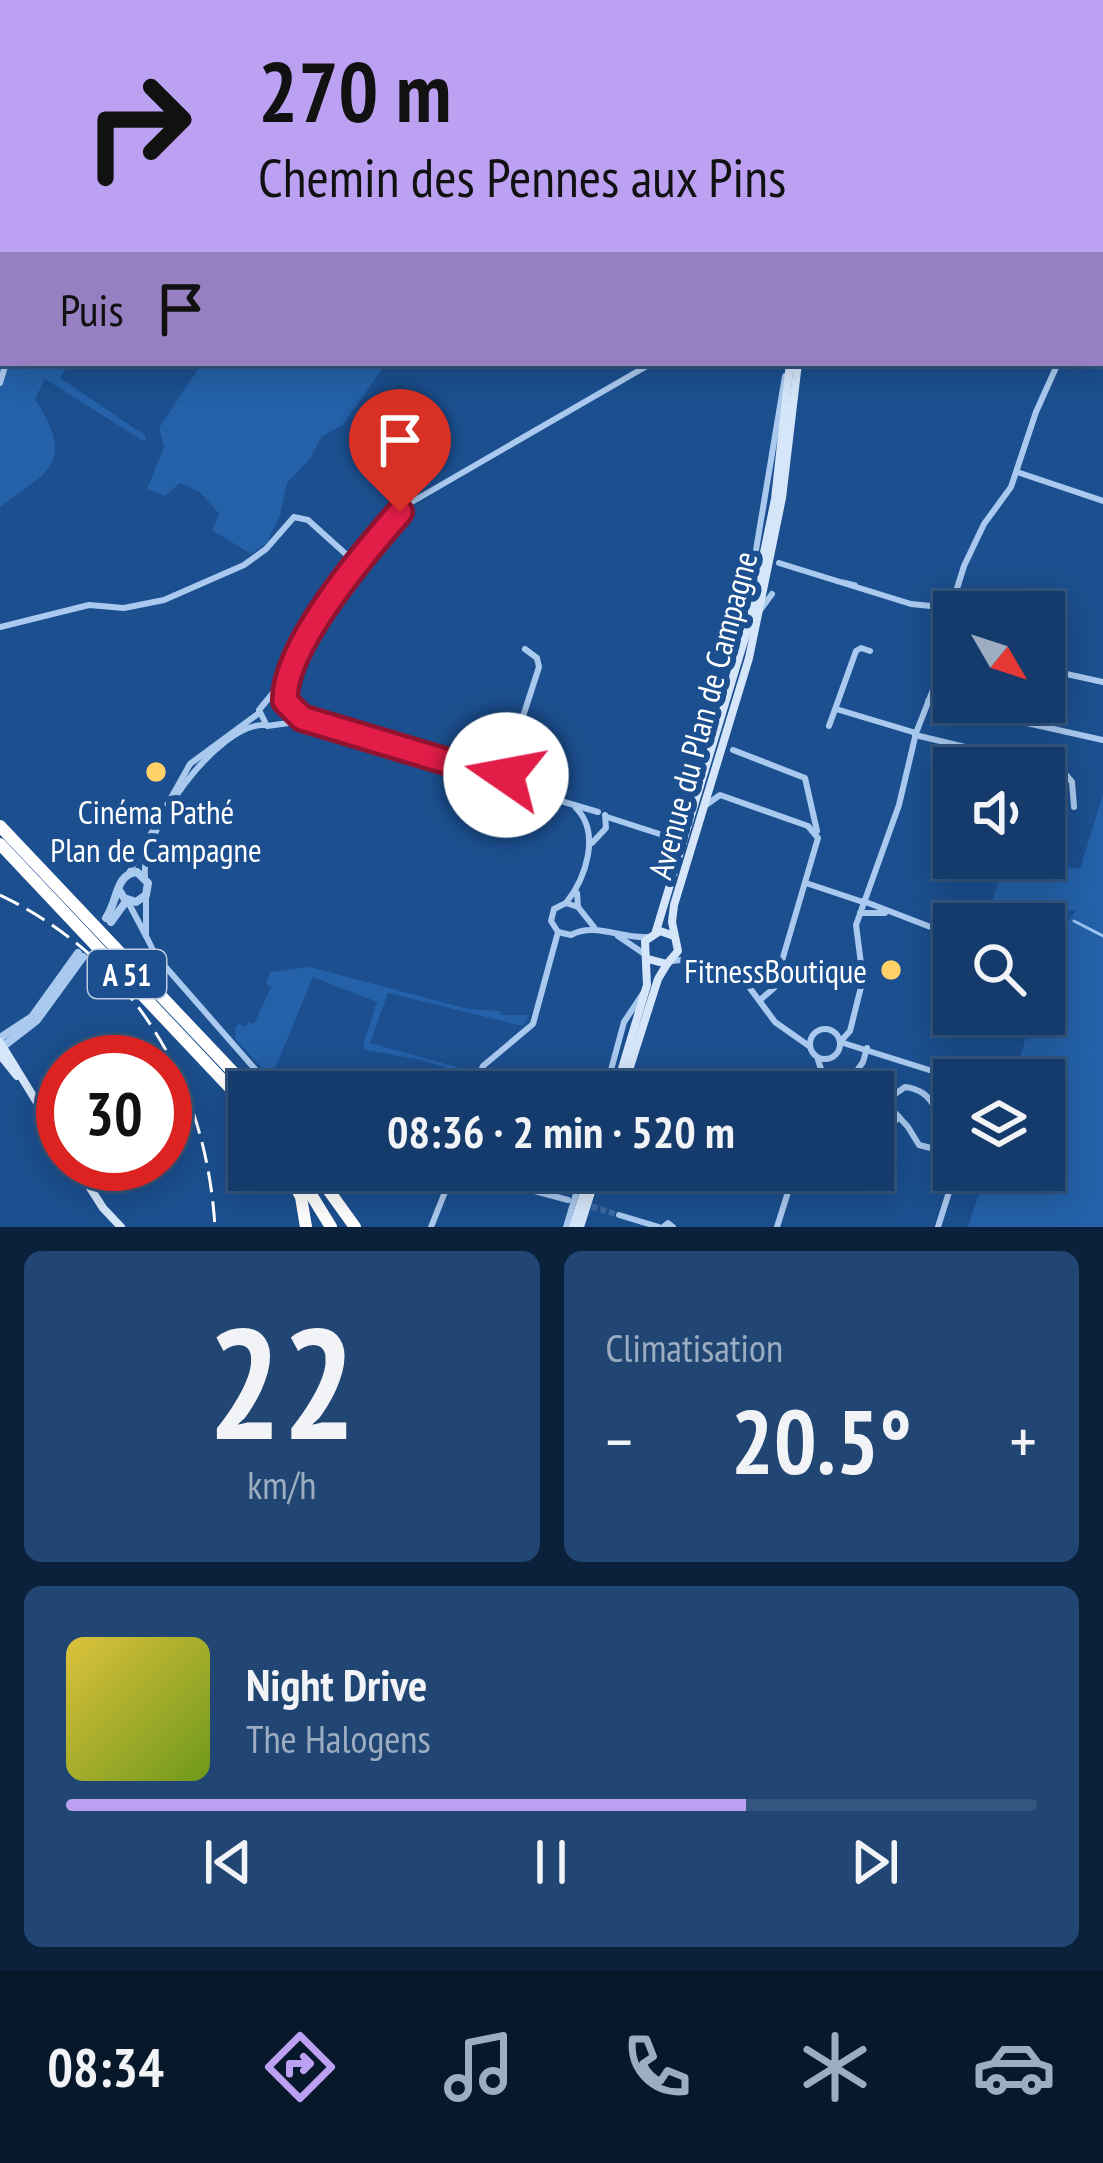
<!DOCTYPE html>
<html lang="fr">
<meta charset="utf-8">
<style>
:root{--surface:#143b6b;--page:#214673;--text:#f1f3f6;--muted:#9dadc1;--line:#33557e;--accent:#bca0f2}
body{margin:0;font-family:"PT Sans Narrow",sans-serif;background:var(--page);color:var(--text);height:100vh;display:flex;flex-direction:column;font-size:45px;white-space:nowrap}
*{box-sizing:border-box;margin:0}
p{font-size:39px;color:var(--muted)}
.icon{flex:none;width:66px;height:66px;fill:none;stroke:currentColor;stroke-width:2;stroke-linecap:round;stroke-linejoin:round}
.map{position:relative;height:1227px;overflow:hidden}
.panel{display:flex;flex-direction:column;gap:24px;padding:24px;background:#0b203b;flex:1}
.panel>*{flex:none}
.banner{position:absolute;left:0px;top:0px;width:1104px;height:366px;box-shadow:0 6px 30px #0003,0 0 0 3px var(--line);background:#bca0f2;color:#111;overflow:hidden}
.needle{width:78px;rotate:129deg}
.controls{position:absolute;left:933px;top:591px;display:grid;gap:24px}
.controls a{display:grid;place-items:center;width:132px;height:132px;border-radius:0px;background:var(--surface);box-shadow:0 6px 30px #0003,0 0 0 3px var(--line);font-size:60px}
.speed{position:absolute;left:36px;top:1035px;display:flex;gap:24px;font-size:60px;font-weight:700;text-align:center}
.speed>*{display:grid;place-content:center;width:156px;height:156px;border-radius:50%;background:var(--surface);box-shadow:0 6px 30px #0003,0 0 0 3px var(--line);line-height:1}
.speed .limit{border:18px solid #d22;background:#fff;color:#111}
.pin{position:absolute;display:grid;place-items:center;width:102px;height:102px;color:#fff;margin:-123px -51px;border-radius:50% 50% 50% 0;rotate:-45deg;box-shadow:0 0 12px #0007}
.pin .icon{rotate:45deg}
.me{position:absolute;width:132px;margin:-66px;rotate:282deg;stroke-linejoin:round;filter:drop-shadow(0 0 9px #0008)}
.turn{display:flex;align-items:center;gap:42px;height:252px;padding:0 60px;font-size:54px}
.turn .icon{width:156px;height:156px;stroke-width:2.5}
.turn b{display:block;font-size:84px;line-height:102px}
.then{display:flex;align-items:center;height:114px;padding:0 60px;background:#0003;gap:24px;font-size:45px}
.big{font-size:90px;font-weight:600;line-height:1.1}
.panel .tile{flex:1;display:flex;flex-direction:column;justify-content:center;gap:18px;min-width:0;padding:0 42px;border-radius:18px;background:var(--page)}
.panel .dial{align-items:center;gap:0}
.dial b{font-size:156px;line-height:1}
.song{display:flex;align-items:center;gap:36px}
.cover{width:144px;height:144px;border-radius:18px;background:linear-gradient(135deg,hsl(50 70% 55%),hsl(80 70% 35%))}
.played{height:12px;border-radius:6px;background:linear-gradient(90deg,var(--accent) 70%,var(--line) 70%)}
.keys{display:flex;justify-content:space-around;direction:ltr}
.heat{display:flex;justify-content:space-between;align-items:center;font-size:66px;direction:ltr}
.panel .tiles{flex:1;display:grid;gap:24px;grid-template-columns:1fr 1fr}
.tile:last-child{grid-column:span 2}
.trip{position:absolute;left:228px;top:1071px;width:666px;height:120px;border-radius:0px;background:var(--surface);box-shadow:0 6px 30px #0003,0 0 0 3px var(--line);font-weight:600;line-height:120px;text-align:center}
.menu{display:flex;height:192px;justify-content:space-around;align-items:center;background:#08182b;color:var(--muted)}
.menu .icon{width:84px;height:84px}
.menu .selected{color:var(--accent)}
.menu b{font-size:54px;color:var(--text)}
.map>svg:first-child{display:block}
.green{fill:#2461a8}
.lines{fill:none;stroke-linecap:round;stroke-linejoin:round}
.stream{stroke:#9cc4f0;stroke-width:3}
.minor-tunnel{stroke:#3d69a0;stroke-width:6;stroke-dasharray:6 3;stroke-linecap:butt}
.minor{stroke:#a9c9ee;stroke-width:6}
.tertiary{stroke:#a9c9ee;stroke-width:8}
.secondary{stroke:#d6e6fa;stroke-width:8}
.motorway{stroke:#fff;stroke-width:12}
.rail{stroke:#fff;stroke-width:3;stroke-dasharray:21 9;stroke-linecap:butt}
.route-casing{stroke:#92132f;stroke-width:30}
.route{stroke:#e11d48;stroke-width:21}
.poi-dot{fill:#ffd166;stroke:#1b4f8f;stroke-width:4.5}
.labels{text-anchor:middle;dominant-baseline:central;stroke-width:12;stroke-linejoin:round;paint-order:stroke}
.shield{fill:#1b4f8f;stroke:#bbcadd;stroke-width:3}
.shield-label{font-size:30px;font-weight:bold;fill:#fff}
.street-label{font-size:33px;fill:#fff;stroke:#1b4f8f}
.poi-label{font-size:33px;fill:#fff;stroke:#1b4f8f}
</style>
<div class="map">
<svg width="1103" height="1227" viewBox="0 0 1103 1227">
<rect width="100%" height="100%" fill="#1b4f8f"/>
<g class="green">
<path d="M0,335L3,363H69L60,378L146,436L145,442L45,379L35,399C75,463 52,469 0,507Z"/>
<polygon points="202,363 378,363 382,369 343,425 322,436 310,459 287,483 280,515 267,543 251,554 212,530 219,514 200,492 180,483 165,496 147,489 164,447 159,428"/>
<path d="M1103,794V1227H968L986,1170H1044V1080H1013L1033,1014H1044C1044,967 1048,947 1076,910L985,924L1006,858L1080,869Z"/>
<polygon points="310,967 468,1009 500,1011 501,1015 529,1015 523,1026 388,993 370,1043 471,1071 464,1092 466,1074 418,1059 365,1050 363,1045 377,1002 313,977 271,1078 236,1040 235,1028 239,1024 245,1027 249,1022 254,1024 271,987 266,984 270,972"/>
</g>
<g class="lines">
<g class="stream">
<polyline points="843,581 856,584"/>
<polyline points="1074,921 1103,936"/>
<polyline points="146,1042 155,1062"/>
<polyline points="165,1086 184,1143"/>
</g>
<polyline class="minor-tunnel" points="583,1204 619,1215"/>
<g class="minor">
<polyline points="60,0 72,0"/>
<polyline points="547,0 551,3"/>
<polyline points="44,3 46,0"/>
<polyline points="133,3 145,0"/>
<polyline points="670,3 670,0"/>
<polyline points="1101,34 1103,33"/>
<polyline points="0,81 3,75"/>
<polyline points="1101,140 1103,138"/>
<polyline points="0,239 3,241"/>
<polyline points="1101,270 1103,265"/>
<polyline points="1099,363 1103,365"/>
<polyline points="0,383 6,363"/>
<polyline points="1017,472 1103,501"/>
<polyline points="779,563 911,604 951,608"/>
<polyline points="761,609 772,594"/>
<polyline points="0,627 89,605 124,608 164,600 244,565 266,549 294,517 308,520 358,565"/>
<polyline points="1044,669 1103,682"/>
<polyline points="271,697 281,698 302,718 474,770 497,766 523,789"/>
<polyline points="928,701 1103,740"/>
<polyline points="836,709 916,733"/>
<polyline points="829,726 856,651 861,648 870,651"/>
<polyline points="915,735 1062,770 1072,782 1074,807"/>
<polyline points="733,750 805,778 817,831"/>
<polyline points="505,772 539,667 537,658 525,649"/>
<polyline points="706,805 720,795 808,826 818,838 774,988 760,1000"/>
<polyline points="598,812 527,791 490,793 473,776 361,741 296,722 267,726 259,710 286,677 324,610 410,503 652,363"/>
<polyline points="607,817 672,838"/>
<polyline points="592,843 606,828 605,815"/>
<polyline points="129,873 190,764 259,713"/>
<path d="M145,876C140,832 217,723 265,725"/>
<polyline points="669,881 671,842 754,562 785,376"/>
<polyline points="806,883 863,902"/>
<polyline points="577,893 578,907 594,927"/>
<polyline points="127,900 146,936 146,896"/>
<polyline points="863,901 954,936"/>
<path d="M566,903C586,878 601,833 576,808"/>
<path d="M578,907L566,903L554,909L551,921L558,932L571,935C595,922 621,939 648,937"/>
<polyline points="860,913 885,913"/>
<polyline points="146,936 156,956 261,1076 280,1092"/>
<polyline points="618,936 646,955"/>
<polyline points="672,961 690,959 741,976 775,1022 809,1046"/>
<circle cx="825" cy="1044" r="15"/>
<polyline points="857,1071 908,1127 919,1145 943,1151 951,1161"/>
<polyline points="961,1080 840,1042 850,1031 863,979 856,925 899,805 916,733 938,677 948,639 951,608 964,566 984,524 1011,487 1036,412 1058,363"/>
<polyline points="472,1092 483,1066 533,1024 558,932"/>
<polyline points="605,1092 624,1022 644,992"/>
<polyline points="815,1092 821,1069 818,1060"/>
<polyline points="842,1092 863,1062 867,1048"/>
<path d="M885,1101L905,1087C938,1091 942,1122 937,1149"/>
<polyline points="873,1144 899,1117"/>
<polyline points="467,1173 568,1200"/>
<polyline points="619,1215 659,1227"/>
<polyline points="431,1227 453,1172"/>
<polyline points="566,1227 583,1170"/>
<polyline points="663,1227 668,1223 673,1227"/>
<polyline points="777,1227 795,1170"/>
<polyline points="938,1227 956,1170"/>
</g>
<g class="tertiary">
<path d="M106,918C118,901 115,874 137,872L148,883L146,895L136,902L124,898L119,890"/>
<polyline points="111,922 127,900"/>
<polyline points="0,1038 32,1017 78,953"/>
<polyline points="1,1048 37,1020 83,957"/>
</g>
<g class="secondary">
<polyline points="920,3 922,0"/>
<polyline points="656,931 750,621 775,499 790,363"/>
<polyline points="648,959 667,964 678,951 672,922 674,905 749,658 782,498 798,363"/>
<polyline points="0,1042 63,1145"/>
<polyline points="0,1055 17,1076"/>
<polyline points="615,1092 647,985 645,941 660,931 674,936"/>
<polyline points="622,1092 658,979 667,964"/>
<polyline points="75,1164 103,1208 121,1227"/>
<polyline points="573,1227 591,1170"/>
<polyline points="580,1227 598,1170"/>
</g>
<g class="motorway">
<polyline points="0,826 252,1092"/>
<polyline points="0,844 249,1108"/>
<polyline points="287,1170 301,1197 306,1227"/>
<polyline points="296,1170 331,1227"/>
<polyline points="314,1170 355,1227"/>
</g>
<path class="rail" d="M0,895C134,960 206,1081 215,1227"/>
</g>
<g class="lines">
<g class="route-casing">
<path id="route" d="M400,512C364,553 283,647 285,701L302,718L475,770L497,766L506,775"/>
</g>
<use href="#route" class="route"/>
</g>
<g class="poi-dot">
<circle cx="156" cy="772" r="12"/>
<circle cx="891" cy="970" r="12"/>
</g>
<g class="labels">
<rect class="shield" x="88" y="950" width="78" height="48" rx="9"/>
<g class="shield-label">
<text x="127" y="974">A 51</text>
</g>
<g class="street-label">
<text transform="translate(702 715) rotate(-75)">Avenue du Plan de Campagne</text>
</g>
<g class="poi-label">
<text x="156" y="811">Cinéma Pathé<tspan x="156" dy="38">Plan de Campagne</tspan></text>
<text x="867" y="970" text-anchor="end">FitnessBoutique</text>
</g>
</g>
</svg>
<div class="controls">
<a><svg class="needle" viewBox="-14 -14 28 28"><path d="M0-13l5 13h-10z" fill="#e53935"/><path d="M0 13l5-13h-10z" fill="#9dadc1"/></svg></a>
<a><svg class="icon" aria-label="sound" viewBox="0 0 24 24"><path d="M4 9h4l5-4v14l-5-4H4zM17 9q2 3 0 6"/></svg></a>
<a><svg class="icon" aria-label="search" viewBox="0 0 24 24"><circle cx="10" cy="10" r="6"/><path d="M15 15l6 6"/></svg></a>
<a><svg class="icon" aria-label="layers" viewBox="0 0 24 24"><path d="M12 4l9 5-9 5-9-5zM3 14l9 5 9-5"/></svg></a>
</div>
<div class="speed"><div class="limit">30</div></div>
<div class="pin" style="left:400px;top:512px;background:#d93025"><svg class="icon" aria-label="arrive" viewBox="0 0 24 24"><path d="M6 21V4h12l-3 4 3 4H6"/></svg></div>
<svg class="me" style="left:506px;top:775px" viewBox="-20 -20 40 40"><circle r="19" fill="#fff"/><path d="M0-13L10 11 0 6-10 11z" fill="#e11d48"/></svg>
<div class="trip">08:36 · 2 min · 520 m</div>
<div class="banner">
<div class="turn"><svg class="icon" aria-label="right" viewBox="0 0 24 24"><path d="M7 20v-9h11M14 6l5 5-5 5"/></svg><div><b>270 m</b>Chemin des Pennes aux Pins</div></div>
<div class="then">Puis<svg class="icon" aria-label="arrive" viewBox="0 0 24 24"><path d="M6 21V4h12l-3 4 3 4H6"/></svg></div>
</div>
</div>
<section class="panel">
<div class="tiles">
<div class="tile dial"><b>22</b><p>km/h</p></div>
<div class="tile"><p>Climatisation</p>
<div class="heat"><a>−</a><b class="big">20.5°</b><a>+</a></div>
</div>
<div class="tile">
<div class="song"><i class="cover"></i><div><b>Night Drive</b><p>The Halogens</p></div></div>
<div class="played"></div>
<div class="keys"><svg class="icon" aria-label="previous" viewBox="0 0 24 24"><path d="M18 5L8 12l10 7zM5 5v14"/></svg><svg class="icon" aria-label="pause" viewBox="0 0 24 24"><path d="M8 5v14M16 5v14"/></svg><svg class="icon" aria-label="next" viewBox="0 0 24 24"><path d="M6 5l10 7-10 7zM19 5v14"/></svg></div>
</div>
</div>
</section>
<nav class="menu">
<b>08:34</b>
<svg class="icon selected" aria-label="directions" viewBox="0 0 24 24"><path d="M12 3l9 9-9 9-9-9zM9 14v-3h6M13 9l2 2-2 2"/></svg>
<svg class="icon" aria-label="music" viewBox="0 0 24 24"><path d="M9 18V5l10-2v13"/><circle cx="6" cy="18" r="3"/><circle cx="16" cy="16" r="3"/></svg>
<svg class="icon" aria-label="phone" viewBox="0 0 24 24"><path d="M5 4h4l2 5-3 2q2 4 5 5l2-3 5 2v4C11 20 4 13 5 4z"/></svg>
<svg class="icon" aria-label="climate" viewBox="0 0 24 24"><path d="M12 3v18M4 7l16 10M4 17L20 7"/></svg>
<svg class="icon" aria-label="car" viewBox="0 0 24 24"><path d="M5 17H2v-5l4-1 3-4h7l3 4 3 1v5h-3M9 17h6M6 11h13"/><circle cx="7" cy="17" r="2"/><circle cx="17" cy="17" r="2"/></svg>
</nav>
